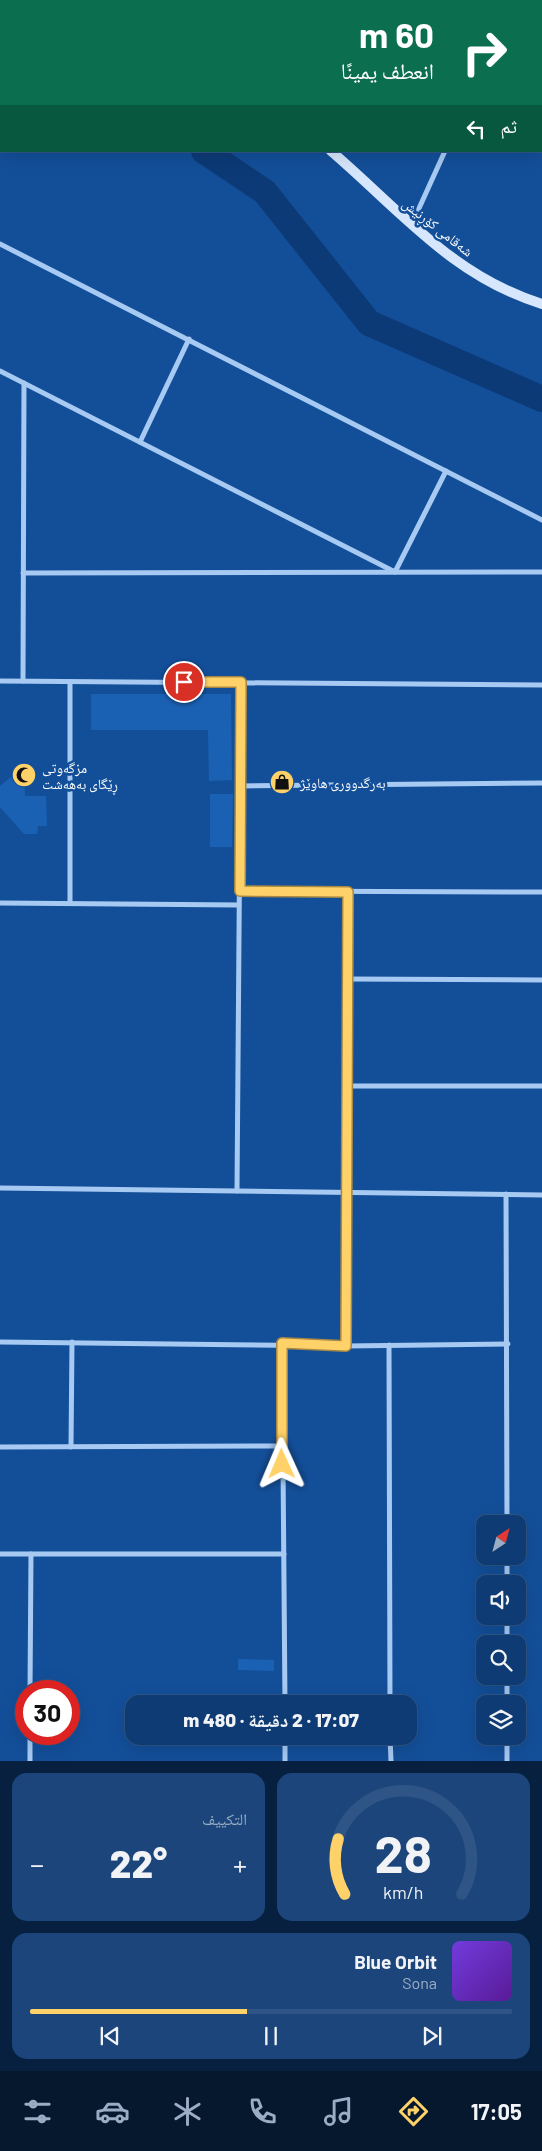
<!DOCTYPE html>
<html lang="ar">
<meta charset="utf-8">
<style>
:root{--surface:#0e3b73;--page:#1c467b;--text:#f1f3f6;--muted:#9badc4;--line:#2e5585;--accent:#ffd269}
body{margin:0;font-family:Barlow,"Noto Naskh Arabic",sans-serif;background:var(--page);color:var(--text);direction:rtl;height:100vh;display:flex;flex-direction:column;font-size:19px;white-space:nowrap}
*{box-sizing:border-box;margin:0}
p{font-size:16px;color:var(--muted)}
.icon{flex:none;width:28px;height:28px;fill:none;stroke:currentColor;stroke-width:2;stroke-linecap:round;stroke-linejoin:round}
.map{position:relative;height:1761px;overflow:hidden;direction:ltr}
.side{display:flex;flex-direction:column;gap:12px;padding:12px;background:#08203f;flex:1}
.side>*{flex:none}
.guide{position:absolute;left:0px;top:0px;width:542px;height:152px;box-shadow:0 5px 20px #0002,0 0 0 1px var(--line);direction:rtl;background:#0b6e4f;color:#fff;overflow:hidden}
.needle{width:32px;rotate:36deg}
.tools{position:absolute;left:476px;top:1515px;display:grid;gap:10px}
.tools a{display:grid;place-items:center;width:50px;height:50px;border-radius:10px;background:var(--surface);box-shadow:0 5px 20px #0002,0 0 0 1px var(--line);font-size:25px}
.speed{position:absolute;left:15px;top:1680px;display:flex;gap:10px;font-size:25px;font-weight:700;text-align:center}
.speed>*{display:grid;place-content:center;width:65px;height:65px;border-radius:50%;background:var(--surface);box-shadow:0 5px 20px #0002,0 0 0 1px var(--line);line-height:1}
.speed .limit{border:8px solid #d22;background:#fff;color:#111}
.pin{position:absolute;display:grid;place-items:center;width:42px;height:42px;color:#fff;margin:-21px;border:2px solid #fff;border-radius:50%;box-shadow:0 1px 5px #0007}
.me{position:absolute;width:55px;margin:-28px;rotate:359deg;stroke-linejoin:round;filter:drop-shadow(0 0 4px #0008)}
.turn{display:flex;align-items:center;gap:18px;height:105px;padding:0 25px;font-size:22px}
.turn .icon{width:65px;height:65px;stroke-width:2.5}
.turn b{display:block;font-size:35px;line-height:42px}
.then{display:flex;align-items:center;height:48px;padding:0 25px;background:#0003;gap:10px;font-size:19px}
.big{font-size:38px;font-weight:800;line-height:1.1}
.side .tile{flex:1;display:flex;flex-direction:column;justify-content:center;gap:8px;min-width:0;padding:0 18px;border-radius:15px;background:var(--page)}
.side .dial{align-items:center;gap:0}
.dial svg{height:130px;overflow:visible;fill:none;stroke:var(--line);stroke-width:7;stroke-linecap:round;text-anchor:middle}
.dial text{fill:var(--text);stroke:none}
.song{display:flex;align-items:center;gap:15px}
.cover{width:60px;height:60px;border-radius:8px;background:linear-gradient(135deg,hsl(260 70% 55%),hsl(270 70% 35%))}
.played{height:5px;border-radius:2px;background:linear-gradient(90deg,var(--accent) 45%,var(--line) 45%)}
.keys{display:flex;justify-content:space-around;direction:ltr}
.heat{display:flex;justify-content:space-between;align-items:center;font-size:28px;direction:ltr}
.side .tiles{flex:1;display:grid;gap:12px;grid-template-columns:1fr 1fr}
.tile:last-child{grid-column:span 2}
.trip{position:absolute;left:125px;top:1695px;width:292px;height:50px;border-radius:15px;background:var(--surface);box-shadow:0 5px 20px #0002,0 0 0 1px var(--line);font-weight:800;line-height:50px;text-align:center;direction:rtl}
.dock{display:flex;height:80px;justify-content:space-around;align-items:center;background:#06182e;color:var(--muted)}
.dock .icon{width:35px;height:35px}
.dock .on{color:var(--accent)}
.dock b{font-size:22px;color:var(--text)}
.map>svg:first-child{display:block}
.green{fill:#1b61b3}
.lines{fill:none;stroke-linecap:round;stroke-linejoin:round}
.river{stroke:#0c3a76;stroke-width:26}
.minor{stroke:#a7caf3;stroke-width:5}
.secondary{stroke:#d6e7fd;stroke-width:10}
.route-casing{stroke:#a68844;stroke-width:12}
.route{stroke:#ffd269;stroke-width:9}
.labels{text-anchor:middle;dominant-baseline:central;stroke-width:5;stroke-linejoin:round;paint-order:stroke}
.street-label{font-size:14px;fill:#fff;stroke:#134f99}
.poi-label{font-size:14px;fill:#fff;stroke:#134f99;text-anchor:start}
</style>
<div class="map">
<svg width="542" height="1761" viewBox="0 0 542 1761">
<rect width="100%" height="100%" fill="#134f99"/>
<g class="green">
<polygon points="91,694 231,694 232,780 209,781 208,730 91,730"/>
<polygon points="16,773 21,774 24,779 25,796 46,796 47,826 38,826 37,834 24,834 0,807 0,786"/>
<polygon points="210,794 233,794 232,847 210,847"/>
<polygon points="238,1659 274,1660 274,1671 238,1670"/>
</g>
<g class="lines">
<g class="river">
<polyline points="0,81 1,81"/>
<polyline points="204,151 265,192 369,323 542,399"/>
</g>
<g class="minor">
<polyline points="473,0 476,1"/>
<polyline points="247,1 248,0"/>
<polyline points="541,30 542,31"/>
<polyline points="411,226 445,151"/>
<polyline points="0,244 542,520"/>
<polyline points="0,371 395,572 446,471"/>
<polyline points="140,442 189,339"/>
<polyline points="23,573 542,572"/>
<polyline points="0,681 542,685"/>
<polyline points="23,681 24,383"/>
<polyline points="70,682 70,903"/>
<polyline points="240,786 542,783"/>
<polyline points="240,891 542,892"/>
<polyline points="0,903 239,905"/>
<polyline points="348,979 542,980"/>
<polyline points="347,1086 542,1086"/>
<polyline points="0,1188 542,1195"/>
<polyline points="237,1191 241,682"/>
<polyline points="506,1194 507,1524"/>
<polyline points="0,1342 346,1346 508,1344"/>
<polyline points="282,1343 285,1704"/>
<polyline points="389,1345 390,1704"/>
<polyline points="346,1346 348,892"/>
<polyline points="0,1447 282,1446"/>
<polyline points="71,1447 72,1342"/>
<polyline points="0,1554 284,1554"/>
<polyline points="507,1584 507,1556"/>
<polyline points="507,1644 507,1616"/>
<polyline points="30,1691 31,1554"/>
<polyline points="507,1704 507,1676"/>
<polyline points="285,1736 285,1761"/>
<polyline points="390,1736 391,1761"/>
<polyline points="30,1761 30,1734"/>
<polyline points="507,1761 507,1736"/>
</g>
<g class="secondary">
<polyline points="39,0 44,1"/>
<path d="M331,151C400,210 452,276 542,304"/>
</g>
</g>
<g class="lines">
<g class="route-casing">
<polyline id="route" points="184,682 241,682 240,891 348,892 346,1346 282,1343 282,1464"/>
</g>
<use href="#route" class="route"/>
</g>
<defs>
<g id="mosque-disc" transform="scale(1.25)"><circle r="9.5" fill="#ffd269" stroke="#134f99"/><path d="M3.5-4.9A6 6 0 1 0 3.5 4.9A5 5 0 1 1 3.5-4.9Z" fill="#111"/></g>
<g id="shop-disc" transform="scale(1.25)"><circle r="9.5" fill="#ffd269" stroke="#134f99"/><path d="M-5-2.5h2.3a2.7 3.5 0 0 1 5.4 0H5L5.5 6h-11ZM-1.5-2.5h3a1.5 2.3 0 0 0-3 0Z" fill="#111"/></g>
</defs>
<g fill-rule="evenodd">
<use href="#mosque-disc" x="24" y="775"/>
<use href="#shop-disc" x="282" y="782"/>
</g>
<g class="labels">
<g class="street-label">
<text transform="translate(438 227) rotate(38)">شەقامی کۆڕنیش</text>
</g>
<g class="poi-label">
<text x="42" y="767">مزگەوتی<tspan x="42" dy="16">ڕێگای بەھەشت</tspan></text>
<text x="300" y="782">بەرگدووری هاوێژ</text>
</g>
</g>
</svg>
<div class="tools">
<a><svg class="needle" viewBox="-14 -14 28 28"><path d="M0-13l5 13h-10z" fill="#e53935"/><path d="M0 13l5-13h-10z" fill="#9badc4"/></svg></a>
<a><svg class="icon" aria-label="sound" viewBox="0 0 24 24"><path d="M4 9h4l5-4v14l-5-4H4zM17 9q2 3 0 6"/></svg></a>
<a><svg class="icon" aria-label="search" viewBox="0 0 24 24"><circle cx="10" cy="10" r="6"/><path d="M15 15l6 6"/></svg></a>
<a><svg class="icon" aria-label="layers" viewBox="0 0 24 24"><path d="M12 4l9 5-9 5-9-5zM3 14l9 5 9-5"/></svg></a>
</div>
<div class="speed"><div class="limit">30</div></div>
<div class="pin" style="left:184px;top:682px;background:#d93025"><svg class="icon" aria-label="arrive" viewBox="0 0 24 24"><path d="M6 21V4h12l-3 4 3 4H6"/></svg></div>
<svg class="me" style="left:282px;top:1464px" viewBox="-20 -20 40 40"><path d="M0-17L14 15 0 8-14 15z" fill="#ffd269" stroke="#fff" stroke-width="4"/></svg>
<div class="trip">17:07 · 2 دقيقة · 480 m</div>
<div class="guide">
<div class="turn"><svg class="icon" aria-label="right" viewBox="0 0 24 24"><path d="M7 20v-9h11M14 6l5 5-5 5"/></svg><div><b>60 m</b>انعطف يمينًا</div></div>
<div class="then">ثم<svg class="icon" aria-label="left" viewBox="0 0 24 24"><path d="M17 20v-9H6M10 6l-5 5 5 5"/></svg></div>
</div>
</div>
<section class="side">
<div class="tiles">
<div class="tile dial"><svg viewBox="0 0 100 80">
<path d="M14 69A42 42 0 1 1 86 69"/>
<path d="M14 69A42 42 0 0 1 10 35" stroke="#ffd269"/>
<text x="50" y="56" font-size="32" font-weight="700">28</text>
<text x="50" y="72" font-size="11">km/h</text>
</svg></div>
<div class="tile"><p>التكييف</p>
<div class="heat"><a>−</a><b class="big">22°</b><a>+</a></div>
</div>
<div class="tile">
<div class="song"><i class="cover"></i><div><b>Blue Orbit</b><p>Sona</p></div></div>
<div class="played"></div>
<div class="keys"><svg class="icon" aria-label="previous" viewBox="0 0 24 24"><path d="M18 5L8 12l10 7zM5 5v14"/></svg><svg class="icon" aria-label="pause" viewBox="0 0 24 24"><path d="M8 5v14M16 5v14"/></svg><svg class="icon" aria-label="next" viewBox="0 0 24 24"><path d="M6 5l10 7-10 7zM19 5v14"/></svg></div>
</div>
</div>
</section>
<nav class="dock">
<b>17:05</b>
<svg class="icon on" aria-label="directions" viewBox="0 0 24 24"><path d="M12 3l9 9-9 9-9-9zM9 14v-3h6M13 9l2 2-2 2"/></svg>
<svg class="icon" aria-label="music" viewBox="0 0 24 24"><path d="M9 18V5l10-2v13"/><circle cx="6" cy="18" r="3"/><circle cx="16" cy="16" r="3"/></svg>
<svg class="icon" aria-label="phone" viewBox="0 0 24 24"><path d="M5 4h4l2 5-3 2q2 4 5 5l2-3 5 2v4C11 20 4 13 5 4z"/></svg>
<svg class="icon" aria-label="climate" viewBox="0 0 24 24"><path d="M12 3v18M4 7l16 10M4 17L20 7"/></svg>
<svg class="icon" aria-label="car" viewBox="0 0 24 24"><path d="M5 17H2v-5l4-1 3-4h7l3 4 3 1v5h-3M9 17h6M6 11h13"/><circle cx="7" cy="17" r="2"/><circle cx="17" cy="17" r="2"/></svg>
<svg class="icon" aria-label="filters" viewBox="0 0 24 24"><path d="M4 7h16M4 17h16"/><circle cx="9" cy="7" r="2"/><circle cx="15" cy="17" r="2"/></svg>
</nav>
